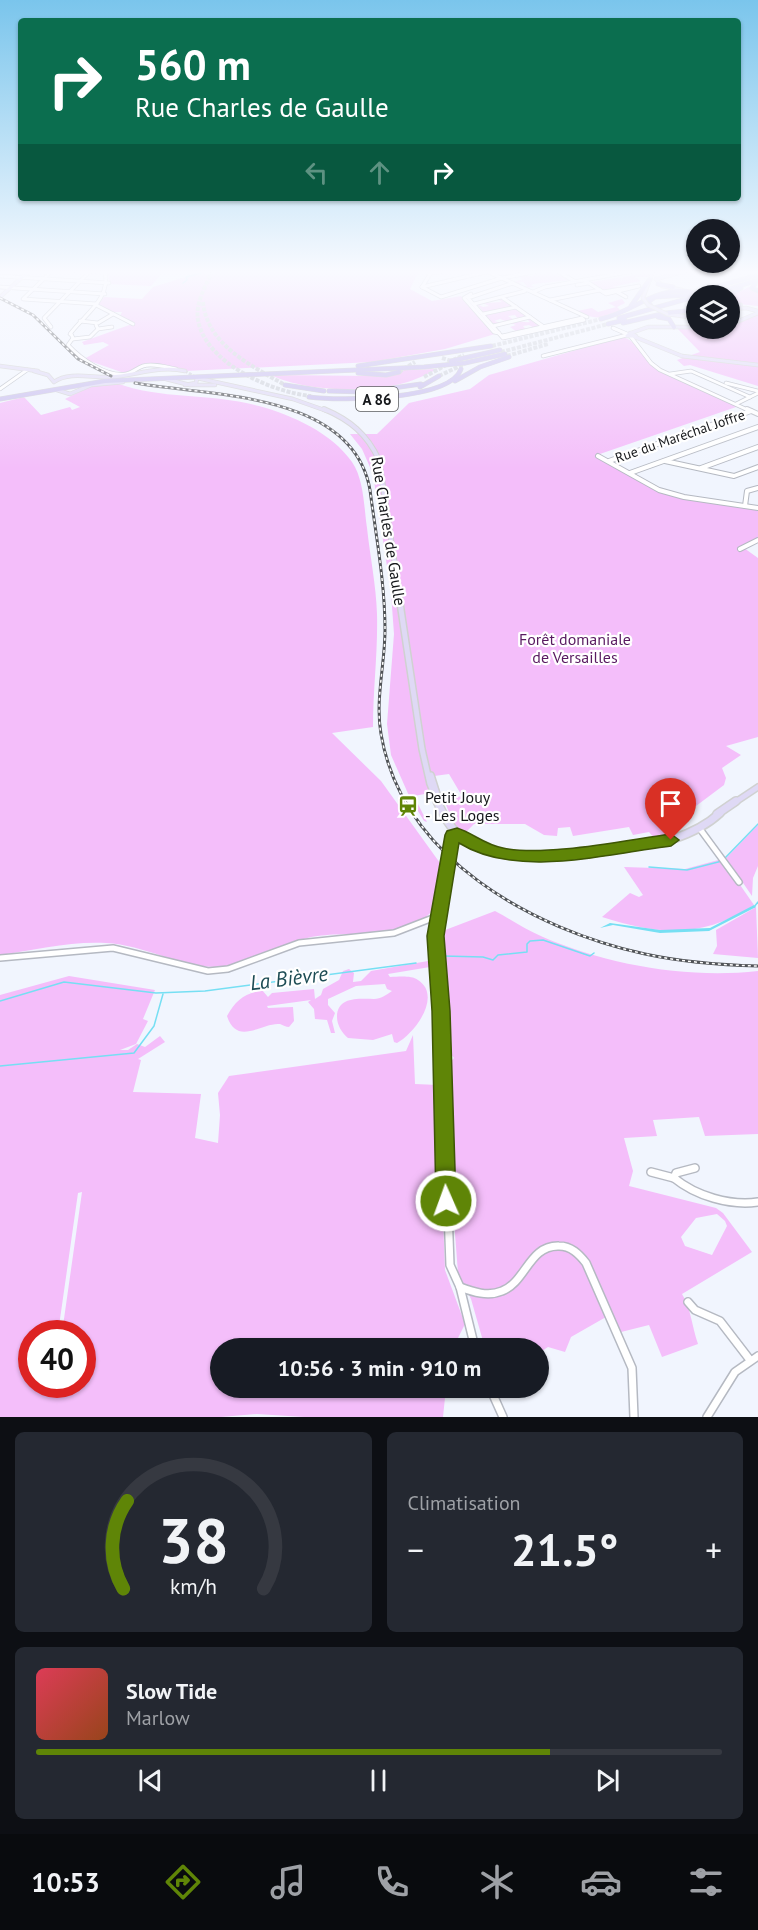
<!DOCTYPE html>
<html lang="fr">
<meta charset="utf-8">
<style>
:root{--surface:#171b24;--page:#242831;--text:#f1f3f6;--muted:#9ea1a6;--line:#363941;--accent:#5f8507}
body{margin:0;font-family:"PT Sans",sans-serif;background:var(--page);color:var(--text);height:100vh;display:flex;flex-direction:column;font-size:22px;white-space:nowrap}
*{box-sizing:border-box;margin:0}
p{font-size:20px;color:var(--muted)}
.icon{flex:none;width:33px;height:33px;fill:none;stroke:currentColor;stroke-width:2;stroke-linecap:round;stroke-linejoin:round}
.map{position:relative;height:1417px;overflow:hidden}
.sheet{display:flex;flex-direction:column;gap:15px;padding:15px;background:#0d0f14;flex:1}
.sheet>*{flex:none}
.top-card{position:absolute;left:18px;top:18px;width:723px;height:183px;border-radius:6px;box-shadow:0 2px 4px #0004;background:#0b6e4f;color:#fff;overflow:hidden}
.buttons{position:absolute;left:686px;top:219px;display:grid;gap:12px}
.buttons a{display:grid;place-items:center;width:54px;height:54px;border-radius:50%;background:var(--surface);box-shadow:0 2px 4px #0004;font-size:30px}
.speed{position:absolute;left:18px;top:1320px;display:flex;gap:12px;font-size:30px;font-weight:700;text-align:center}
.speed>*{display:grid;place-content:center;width:78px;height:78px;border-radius:50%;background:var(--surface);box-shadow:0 2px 4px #0004;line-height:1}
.speed .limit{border:9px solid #d22;background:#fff;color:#111}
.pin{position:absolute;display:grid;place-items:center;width:51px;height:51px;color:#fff;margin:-62px -26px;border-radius:50% 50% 50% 0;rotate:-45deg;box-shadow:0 0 6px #0007}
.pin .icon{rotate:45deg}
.me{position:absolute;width:66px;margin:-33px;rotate:358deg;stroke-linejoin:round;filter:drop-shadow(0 0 4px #0008)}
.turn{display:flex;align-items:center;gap:21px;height:126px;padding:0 18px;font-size:27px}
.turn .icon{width:78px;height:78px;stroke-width:2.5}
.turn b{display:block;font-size:42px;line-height:51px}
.lanes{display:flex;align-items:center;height:57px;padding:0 18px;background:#0003;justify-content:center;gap:30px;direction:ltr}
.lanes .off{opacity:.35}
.big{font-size:45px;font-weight:700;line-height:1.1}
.sheet .card{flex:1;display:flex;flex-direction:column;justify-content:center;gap:9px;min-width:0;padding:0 21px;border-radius:9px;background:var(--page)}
.sheet .dial{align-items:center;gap:0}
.dial svg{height:156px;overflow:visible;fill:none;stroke:var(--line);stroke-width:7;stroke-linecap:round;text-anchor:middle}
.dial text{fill:var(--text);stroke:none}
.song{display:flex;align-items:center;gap:18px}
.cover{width:72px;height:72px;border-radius:9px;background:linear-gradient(135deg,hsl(350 70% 55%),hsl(20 70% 35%))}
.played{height:6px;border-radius:3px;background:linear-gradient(90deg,var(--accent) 75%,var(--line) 75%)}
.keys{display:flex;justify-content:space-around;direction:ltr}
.heat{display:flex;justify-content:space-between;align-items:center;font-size:33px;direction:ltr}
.sheet .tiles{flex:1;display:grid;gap:15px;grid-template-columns:1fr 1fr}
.card:last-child{grid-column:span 2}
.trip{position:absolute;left:210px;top:1338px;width:339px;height:60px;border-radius:30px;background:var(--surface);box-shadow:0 2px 4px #0004;font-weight:700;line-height:60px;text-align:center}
.menu{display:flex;height:96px;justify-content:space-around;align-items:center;background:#090b0e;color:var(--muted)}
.menu .icon{width:42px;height:42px}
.menu .on{color:var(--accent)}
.menu b{font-size:27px;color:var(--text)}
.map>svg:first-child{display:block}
.green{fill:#f4befa;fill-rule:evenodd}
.water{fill:#76dff3}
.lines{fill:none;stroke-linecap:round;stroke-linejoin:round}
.stream{stroke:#76dff3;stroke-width:1.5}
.major-tunnel{stroke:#d0d4dc;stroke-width:3;stroke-dasharray:3 1.5;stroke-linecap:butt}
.highway-tunnel{stroke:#d0d4dc;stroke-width:4;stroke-dasharray:4 1.5;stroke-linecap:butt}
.minor-far3-casing{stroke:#b5b9c2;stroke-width:4.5}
.minor-far2-casing{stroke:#b5b9c2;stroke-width:6}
.minor-far1-casing{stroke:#b5b9c2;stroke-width:8}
.minor-casing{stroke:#b5b9c2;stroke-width:10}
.major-far3-casing{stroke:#d0d1d1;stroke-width:4.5}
.major-far2-casing{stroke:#d0d1d1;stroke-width:6}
.major-far1-casing{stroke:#d0d1d1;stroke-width:8}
.major-casing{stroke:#d0d1d1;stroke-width:10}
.highway-casing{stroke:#d0d1d1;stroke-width:5}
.minor-far3{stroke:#fff;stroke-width:3}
.minor-far2{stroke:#fff;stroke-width:4}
.minor-far1{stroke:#fff;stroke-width:5}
.minor{stroke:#fff;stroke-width:7}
.major-far3{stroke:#dfd9f5;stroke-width:3}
.major-far2{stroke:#dfd9f5;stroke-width:4}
.major-far1{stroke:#dfd9f5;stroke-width:5}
.major{stroke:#dfd9f5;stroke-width:7}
.highway{stroke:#c9bfee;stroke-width:4}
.rail-casing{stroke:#505357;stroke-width:3}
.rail{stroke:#fff;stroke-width:1.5;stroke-dasharray:3;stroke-linecap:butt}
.major-bridge-casing{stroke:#d0d1d1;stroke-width:4.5;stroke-linecap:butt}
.major-bridge{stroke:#dfd9f5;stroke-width:3}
.route{fill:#5f8507;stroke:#3e5605;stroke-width:1.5}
.labels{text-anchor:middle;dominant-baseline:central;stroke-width:4.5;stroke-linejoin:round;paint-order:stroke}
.far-street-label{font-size:14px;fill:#16181b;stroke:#fff}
.shield{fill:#fff;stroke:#5c5d5f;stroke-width:1.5}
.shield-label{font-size:15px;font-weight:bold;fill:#16181b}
.street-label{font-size:16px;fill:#16181b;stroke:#fff}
.park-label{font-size:16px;fill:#591a61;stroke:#fff}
.poi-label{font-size:16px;fill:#16181b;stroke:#fff;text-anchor:start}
.near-water-label{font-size:21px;font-style:italic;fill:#1d4c54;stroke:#fff}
</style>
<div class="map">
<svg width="758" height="1417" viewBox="0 0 758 1417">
<rect width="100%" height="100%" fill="#f1f5fe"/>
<g class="green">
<polygon points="107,271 164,271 151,286 110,284"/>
<path d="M219,271H419L410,289L432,301L461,296L495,334L445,349L372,362L186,371C165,361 143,365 124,373L84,359L109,345L103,342L84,345L82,342L132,324L120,316L122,312H113L98,305L104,297L142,299L153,287L201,272L209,275Z"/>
<path d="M540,271L542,274L547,273L541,271H549L551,274L550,271L557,272H552L558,276L561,275L570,280L533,284L531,286L536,287C530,287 529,288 523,286H527L523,282H519L522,285L514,282L523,279L516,276H533L531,273Z"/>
<polygon points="642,271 645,274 649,273 643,271 649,271 651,273 648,277 635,277 641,281 611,287 621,287 603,291 591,282 622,277 620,284 623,277 641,274"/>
<polygon points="751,286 758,292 758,306 729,303 729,297"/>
<path d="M502,298L528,314L529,316L518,319L515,315L508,316C513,320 524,323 530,322L527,319L530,317L543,326L534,328L529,325L523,326L526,330L517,332L510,327L516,325L500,319L494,321L501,323L493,325L477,304L483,307L489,306L483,303L502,302L497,299Z"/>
<path d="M622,299L625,303L617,307L621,311C600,318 597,321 577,311L592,308L598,312L616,307L608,303Z"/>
<polygon points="758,314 758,386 690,365 684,366 677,360 700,352 676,327 729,328"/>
<path d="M622,337C638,340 646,362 660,371L739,406L597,455L656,490L683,497L758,510V541L744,548L758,558V737L726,746L741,755L722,768L726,778L724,785L676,821L681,828L677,831L679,835L655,839L649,832L633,835L629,827L573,836L570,827L558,828L557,836L544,835L525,824H474L463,835L454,824L444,800L462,796L449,774L434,776L440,791L414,796L427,822L424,821L410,798L391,755L387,724L394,634L391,593L373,474L362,449L350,434H377L409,403L470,389L489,375Z"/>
<path d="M438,369C427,374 416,380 404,383C369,394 303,391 271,375L376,376L394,374L404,370Z"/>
<path d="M116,383C161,400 213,393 259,406C292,415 332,433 352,462C364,479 364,508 367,528C370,556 376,585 377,614C378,652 373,689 373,727L332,733L381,781L445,870C443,881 442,895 436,905C415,942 346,930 311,937C281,944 253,961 223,967C182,969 146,945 106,943C71,941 34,950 0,955V403L24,397L41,415L70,407L72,410L80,407L65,399L89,387Z"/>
<polygon points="758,825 758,866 753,878 752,896 726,858"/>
<path d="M722,859L754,905C701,939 660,935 602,917L630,893L639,897L643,895L624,867L685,869Z"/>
<polygon points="756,907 758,958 713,954 717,946 716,930"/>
<path d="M495,911C510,919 526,930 543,937C608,965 688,979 758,971V1134L705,1136L699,1117L653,1120L657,1136L624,1138L633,1171L629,1186L716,1208L723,1213L752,1252L682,1294C691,1308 692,1327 698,1344L662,1357L649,1325L621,1332L606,1317L571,1337L565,1352L548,1347L539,1353L538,1348H485L471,1299L458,1273L442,1063H449L454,1058L446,1048L440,932ZM717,1214L725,1221L727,1226L712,1255L685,1246L681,1237L696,1218Z"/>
<path d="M428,961L430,967L388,974L390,977C398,977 411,975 418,980C443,996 414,1034 397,1043L394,1042L392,1034L373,1040L348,1038C342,1033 337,1025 337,1017C337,996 360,999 374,999C381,999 386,995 392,991L387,989L385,984L356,986L328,999V1005L335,1013L332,1021L335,1033H331L327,1020L315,1019L314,1009L308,1002L311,1000L267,1006L268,1008L293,1007L294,1021L289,1027C286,1027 283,1025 280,1024C262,1022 237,1047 227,1016C236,1000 244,994 262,990L268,997L272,993L314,989L315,999L321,995L323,989L339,980L343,971L349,969L354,973L353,982L361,981L371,971Z"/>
<path d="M69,976L155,990L143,1019L148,1021L136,1044L120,1050H128L137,1044L145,1047L160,1036L165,1042L138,1059L141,1060L133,1092L201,1094L195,1138L218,1143L220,1115L218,1093L229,1076L406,1051L413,1035L415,1084L438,1085L445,1270L465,1324L453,1348H220V1388H446L443,1417H304L257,1414L221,1417H0V995ZM82,1192L62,1333L82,1334V1384L54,1385L52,1394L50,1393L51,1385L32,1384V1334L58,1333L78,1193Z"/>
</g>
<polygon class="water" points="754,905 756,907 709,931 660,933 613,925 600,928 610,923 660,930 710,928"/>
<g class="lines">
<g class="stream">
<polyline points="183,283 187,280 186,277 201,273"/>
<polyline points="725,858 758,824"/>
<polyline points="649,867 687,870 722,861"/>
<polyline points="754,907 758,902"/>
<polyline points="443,956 483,957 493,960 498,955 527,952 527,944 530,941 543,940 590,956 594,953"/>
<polyline points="0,1001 64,982 156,993 205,991 416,963"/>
<polyline points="0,1066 134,1053 154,1026 163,994"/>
</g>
<polyline class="major-tunnel" points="185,371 197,378"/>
<g class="highway-tunnel">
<path d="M212,271C206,286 195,303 198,320C206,364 272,392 311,396"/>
<path d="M203,302C207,345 252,366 285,385"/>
<polyline points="492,346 601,319"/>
<polyline points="501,352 608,324"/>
<polyline points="507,356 548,344"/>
<polyline points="442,358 455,362"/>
<polyline points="453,360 464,355"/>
<polyline points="399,372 415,362"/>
<polyline points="439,376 468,362"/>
<polyline points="424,377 450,363"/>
</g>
<g class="minor-far3-casing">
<g id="minor-far3">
<polyline points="52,271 23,299 97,304"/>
<polyline points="74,271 105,272"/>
<polyline points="486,271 587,317"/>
<polyline points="557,271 574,281"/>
<polyline points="708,271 718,274 729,271"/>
<polyline points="430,273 445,271"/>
<polyline points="0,276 109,283"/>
<polyline points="584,280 603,292"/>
<polyline points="513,283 468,298 503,338 584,320 581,318"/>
<polyline points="577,285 588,283"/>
<polygon points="639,286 606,294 603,292"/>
<polyline points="0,287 105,294"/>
<polyline points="422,287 441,297 502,278 539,271"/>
<polyline points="422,287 486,272"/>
<polyline points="422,287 432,271"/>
<polyline points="533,292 545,287 634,271"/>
<polyline points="617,292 626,297 619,293"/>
<polyline points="471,294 464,298 494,332 499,333"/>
<polyline points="503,298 544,327"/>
<polyline points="550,300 600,290"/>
<polyline points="474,304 525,291"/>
<polyline points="96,305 133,324"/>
<polyline points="483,314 516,307"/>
<polyline points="80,321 98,323 113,314"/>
<polyline points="493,326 530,317"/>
<polyline points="51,327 44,318 90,271"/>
<polyline points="613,328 627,334"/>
<polyline points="98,329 112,327"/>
<path d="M70,334C85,314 111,299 105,271"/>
<path d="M71,334L73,338L68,345C81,359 106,377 126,374C132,373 137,368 143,366C153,363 166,367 176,369"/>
<polyline points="502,336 582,318"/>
<polyline points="631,337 651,363 660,370 750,411"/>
<polyline points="73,339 90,337 98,329 96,325"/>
<polyline points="543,356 627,335"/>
<polyline points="670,374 691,371 750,397"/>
<polyline points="726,383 758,391"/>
<polyline points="0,389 27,370"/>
<polyline points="736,404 758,393"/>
</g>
</g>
<g class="minor-far2-casing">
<g id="minor-far2">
<polyline points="747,409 758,414"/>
<polyline points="598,456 659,490 684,497 758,508"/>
<polyline points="609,461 751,411"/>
<polyline points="665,461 734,476 758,467"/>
<polyline points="701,468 758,447"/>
<polyline points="630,473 758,427"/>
<polyline points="745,506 747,491 758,488"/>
<polyline points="740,549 758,540"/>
</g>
</g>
<g class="minor-far1-casing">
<g id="minor-far1">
<polyline points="700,829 739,882"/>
<polyline points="0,958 113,948 208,971 228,969 299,943 394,933 438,916"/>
<polyline points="443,1076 436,936 453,835 457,834"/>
</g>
</g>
<g class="minor-casing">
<g id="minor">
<polyline points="443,1074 450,1265 460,1287 475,1348"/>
<polyline points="651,1172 674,1178 676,1173 695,1168"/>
<path d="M674,1178C696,1196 730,1206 758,1202"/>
<path d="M460,1287C473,1292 488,1297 502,1291C526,1282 529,1245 559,1246C571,1246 579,1254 586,1263L632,1368L634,1417"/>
<polyline points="688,1302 695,1310 720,1321 750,1360"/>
<polyline points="490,1388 503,1417"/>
<polyline points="707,1417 735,1372 758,1356"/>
</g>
</g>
<g class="major-far3-casing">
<g id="major-far3">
<polyline points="656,279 662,286 682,290"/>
<polyline points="656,279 686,271"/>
<polyline points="0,297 29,271"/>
<polyline points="643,298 653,271"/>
<polyline points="729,304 741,305"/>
<polyline points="729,309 746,308 758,311"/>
<polyline points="667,314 696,318"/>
<polyline points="729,325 758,313"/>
<polygon points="630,333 636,336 627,336"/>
<polyline points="631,333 648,327 696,327"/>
<polyline points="635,337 682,356 758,365"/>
<polyline points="0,366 38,371"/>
<path d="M34,371L48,375L54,382C69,371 92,378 110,377C134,376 160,365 185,371"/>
<polyline points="166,379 190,385 215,385"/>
<polyline points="185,385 196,383 197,378 293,399 327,411"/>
<polyline points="57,390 70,394 91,385 123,382"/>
</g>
</g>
<g class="major-far2-casing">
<path id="major-far2" d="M324,409C350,420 367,434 379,460L398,585"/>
</g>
<g class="major-far1-casing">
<g id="major-far1">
<polyline points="397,583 422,749 430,784 438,803"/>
<polyline points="431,775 437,794"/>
<polyline points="734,803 758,787"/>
</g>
</g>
<g class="major-casing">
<g id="major">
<path d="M437,801C450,831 460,841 491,852C516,861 646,848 673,839C691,833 706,826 720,813"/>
<polyline points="717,814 736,801"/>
</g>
</g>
<g class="highway-casing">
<g id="highway">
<polyline points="658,284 673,287"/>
<polyline points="755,284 752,288 758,291"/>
<polyline points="707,296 758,280"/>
<polyline points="729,296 741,288"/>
<polyline points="631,306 650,279"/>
<polyline points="652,307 648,302 655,297 687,295 758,275"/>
<polyline points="658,317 669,319 674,327"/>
<polyline points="619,318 690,298"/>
<path d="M601,319C636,311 654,286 691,292"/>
<polyline points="623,323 666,313 696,310"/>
<polyline points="608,324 625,320"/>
<polyline points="451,361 500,350"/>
<polyline points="358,366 491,346"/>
<polyline points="358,373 386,375 399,372"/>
<polyline points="455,381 480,367 509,357"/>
<polyline points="285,385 324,391"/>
<polyline points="420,387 439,376"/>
<polyline points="329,391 365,392 421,384"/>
<path d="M309,397C338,401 450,401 461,369"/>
<polyline points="0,399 105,381 424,367 465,363 505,354"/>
</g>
</g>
<use href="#minor-far3" class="minor-far3"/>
<use href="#minor-far2" class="minor-far2"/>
<use href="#minor-far1" class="minor-far1"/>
<use href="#minor" class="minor"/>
<use href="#major-far3" class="major-far3"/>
<use href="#major-far2" class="major-far2"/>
<use href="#major-far1" class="major-far1"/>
<use href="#major" class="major"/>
<use href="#highway" class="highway"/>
<g class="rail-casing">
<g id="rail">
<polyline points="0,298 33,315 78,359 111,376"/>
<path d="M135,383C210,396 353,392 370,490C376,536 385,583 385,630C385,664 375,700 381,734C402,858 532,929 645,954C682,962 720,965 758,966"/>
</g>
</g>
<use href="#rail" class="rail"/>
<g class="major-bridge-casing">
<g id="major-bridge">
<polyline points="693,293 698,296"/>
<polyline points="643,298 648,305 667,314"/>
</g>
</g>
<use href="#major-bridge" class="major-bridge"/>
</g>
<linearGradient id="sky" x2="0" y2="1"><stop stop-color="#7ac5ec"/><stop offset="0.58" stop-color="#f9faff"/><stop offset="1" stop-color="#f9faff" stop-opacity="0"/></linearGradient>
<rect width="758" height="469" fill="url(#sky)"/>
<path class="route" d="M457,828C473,833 485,845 503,848C546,857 626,840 671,834L679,840L671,846C606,854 517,879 459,843L444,936L450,1011L456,1201L453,1208L446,1211L439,1208L436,1201L432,1011L427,936L445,835L447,831Z"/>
<defs>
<g id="station-bare" transform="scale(1.62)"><path d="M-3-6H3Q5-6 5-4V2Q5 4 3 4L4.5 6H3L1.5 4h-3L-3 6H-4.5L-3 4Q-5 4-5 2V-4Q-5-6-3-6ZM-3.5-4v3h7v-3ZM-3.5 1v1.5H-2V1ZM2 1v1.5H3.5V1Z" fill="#5f8507" stroke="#fff" stroke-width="2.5" paint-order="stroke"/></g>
</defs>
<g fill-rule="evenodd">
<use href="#station-bare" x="408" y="806"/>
</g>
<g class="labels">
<g class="far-street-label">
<text transform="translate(680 436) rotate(-19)">Rue du Maréchal Joffre</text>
</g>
<rect class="shield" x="356" y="387" width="42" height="24" rx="4.5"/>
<g class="shield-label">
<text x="377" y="399">A 86</text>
</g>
<g class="street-label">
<text transform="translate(389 531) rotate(81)">Rue Charles de Gaulle</text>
</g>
<g class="park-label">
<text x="575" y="639">Forêt domaniale<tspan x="575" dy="18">de Versailles</tspan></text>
</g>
<g class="poi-label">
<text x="425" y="797">Petit Jouy<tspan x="425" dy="18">- Les Loges</tspan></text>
</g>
<g class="near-water-label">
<text transform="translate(289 978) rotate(-7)">La Bièvre</text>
</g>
</g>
</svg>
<div class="buttons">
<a><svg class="icon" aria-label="search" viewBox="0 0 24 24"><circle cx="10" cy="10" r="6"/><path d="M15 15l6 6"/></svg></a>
<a><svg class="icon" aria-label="layers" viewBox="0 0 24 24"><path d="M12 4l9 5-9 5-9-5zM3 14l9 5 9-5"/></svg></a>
</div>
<div class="speed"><div class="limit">40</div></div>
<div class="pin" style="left:671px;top:840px;background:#d93025"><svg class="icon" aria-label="arrive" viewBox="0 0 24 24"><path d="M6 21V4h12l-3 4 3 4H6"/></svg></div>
<svg class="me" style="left:446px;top:1201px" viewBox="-20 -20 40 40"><circle r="17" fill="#5f8507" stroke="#fff" stroke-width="3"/><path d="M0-11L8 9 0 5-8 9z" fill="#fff"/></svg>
<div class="trip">10:56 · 3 min · 910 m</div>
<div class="top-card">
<div class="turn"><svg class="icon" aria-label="right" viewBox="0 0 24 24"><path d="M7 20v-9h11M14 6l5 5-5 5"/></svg><div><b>560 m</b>Rue Charles de Gaulle</div></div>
<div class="lanes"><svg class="icon off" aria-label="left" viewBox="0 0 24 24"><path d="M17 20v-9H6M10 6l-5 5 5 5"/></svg><svg class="icon off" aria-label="ahead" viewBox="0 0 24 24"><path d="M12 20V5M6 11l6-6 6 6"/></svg><svg class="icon" aria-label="right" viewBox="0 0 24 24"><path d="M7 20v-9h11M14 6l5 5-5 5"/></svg></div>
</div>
</div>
<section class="sheet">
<div class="tiles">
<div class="card dial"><svg viewBox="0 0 100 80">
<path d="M14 69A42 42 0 1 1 86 69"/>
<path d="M14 69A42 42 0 0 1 16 24" stroke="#5f8507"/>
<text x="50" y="56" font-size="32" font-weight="700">38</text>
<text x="50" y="72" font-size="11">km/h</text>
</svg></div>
<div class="card"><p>Climatisation</p>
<div class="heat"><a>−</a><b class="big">21.5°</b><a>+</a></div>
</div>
<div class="card">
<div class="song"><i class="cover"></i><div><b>Slow Tide</b><p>Marlow</p></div></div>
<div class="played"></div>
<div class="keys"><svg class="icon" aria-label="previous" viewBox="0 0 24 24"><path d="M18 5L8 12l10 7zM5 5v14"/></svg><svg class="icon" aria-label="pause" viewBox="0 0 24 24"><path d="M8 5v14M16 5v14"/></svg><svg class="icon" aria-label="next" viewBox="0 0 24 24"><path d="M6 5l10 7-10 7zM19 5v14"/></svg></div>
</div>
</div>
</section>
<nav class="menu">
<b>10:53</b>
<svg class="icon on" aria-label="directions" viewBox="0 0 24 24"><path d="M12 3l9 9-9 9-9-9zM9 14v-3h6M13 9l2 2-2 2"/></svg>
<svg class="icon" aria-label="music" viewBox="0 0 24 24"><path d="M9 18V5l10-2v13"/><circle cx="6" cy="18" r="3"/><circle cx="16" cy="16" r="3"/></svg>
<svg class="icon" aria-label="phone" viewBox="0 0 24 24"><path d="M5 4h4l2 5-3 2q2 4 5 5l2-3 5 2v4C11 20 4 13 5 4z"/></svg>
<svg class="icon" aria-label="climate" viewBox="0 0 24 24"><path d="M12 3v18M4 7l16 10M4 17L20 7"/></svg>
<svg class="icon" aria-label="car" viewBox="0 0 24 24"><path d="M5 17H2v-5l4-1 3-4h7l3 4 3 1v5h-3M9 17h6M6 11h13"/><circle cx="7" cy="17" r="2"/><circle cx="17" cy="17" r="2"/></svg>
<svg class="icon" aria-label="filters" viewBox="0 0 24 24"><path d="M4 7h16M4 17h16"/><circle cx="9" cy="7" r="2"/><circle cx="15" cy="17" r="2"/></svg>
</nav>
